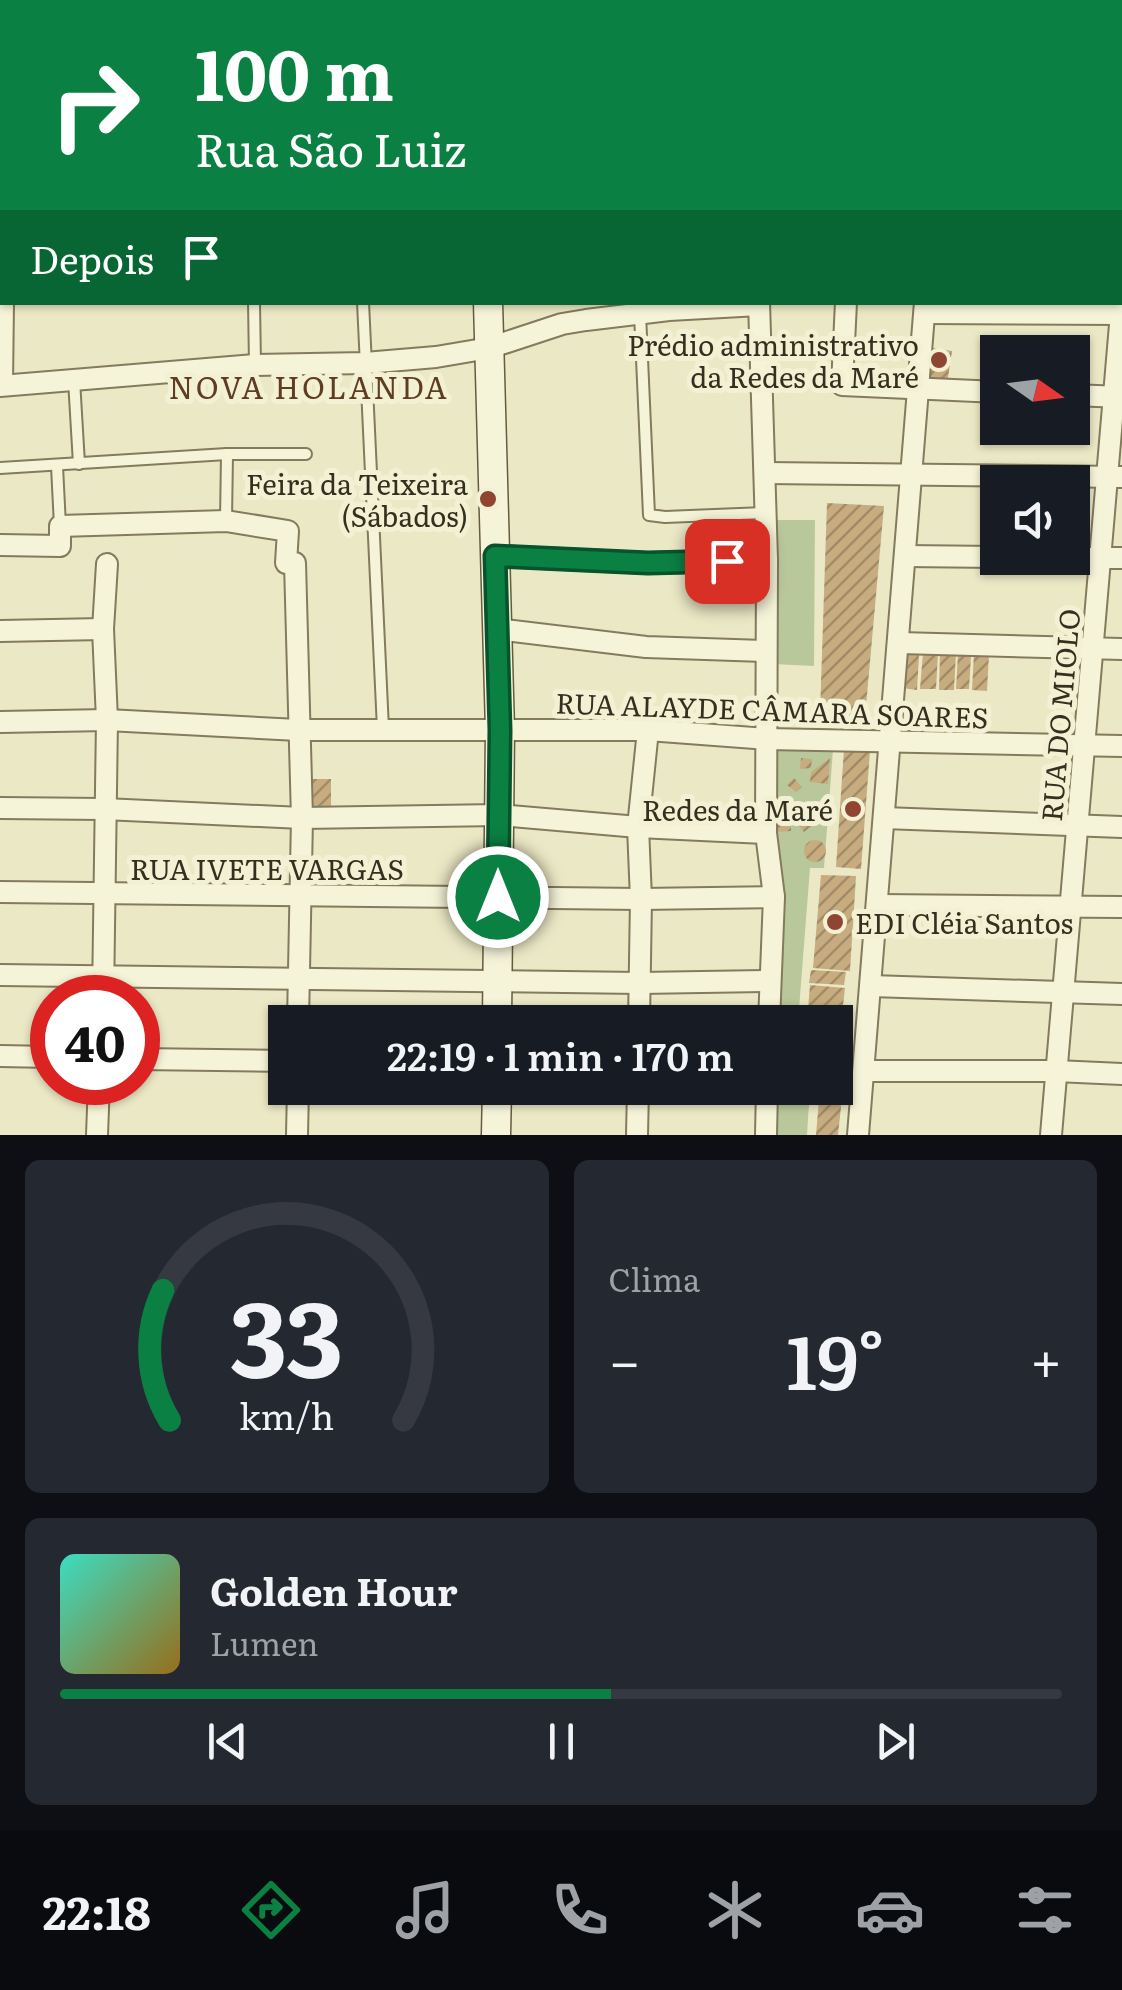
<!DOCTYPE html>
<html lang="pt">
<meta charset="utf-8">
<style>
:root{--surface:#171b24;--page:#242831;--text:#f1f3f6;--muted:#9ea1a6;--line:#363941;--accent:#0b8043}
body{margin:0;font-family:Literata,serif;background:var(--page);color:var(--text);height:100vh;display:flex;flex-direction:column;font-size:38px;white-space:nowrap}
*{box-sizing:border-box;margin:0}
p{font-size:32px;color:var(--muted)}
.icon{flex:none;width:55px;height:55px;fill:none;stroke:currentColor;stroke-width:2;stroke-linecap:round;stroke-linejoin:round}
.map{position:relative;height:1135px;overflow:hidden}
.panel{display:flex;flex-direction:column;gap:25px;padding:25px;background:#0d0f14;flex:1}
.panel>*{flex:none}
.top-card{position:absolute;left:0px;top:0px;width:1122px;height:305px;box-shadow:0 2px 8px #0004;background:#0b8043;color:#fff;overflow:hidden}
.needle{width:65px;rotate:104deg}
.buttons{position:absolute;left:980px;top:335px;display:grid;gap:20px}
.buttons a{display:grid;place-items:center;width:110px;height:110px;border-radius:0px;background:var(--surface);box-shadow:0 2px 8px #0004;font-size:50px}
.speed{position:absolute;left:30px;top:975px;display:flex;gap:20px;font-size:50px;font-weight:700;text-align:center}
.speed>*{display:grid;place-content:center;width:130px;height:130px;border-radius:50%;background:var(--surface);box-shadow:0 2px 8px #0004;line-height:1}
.speed .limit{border:15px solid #d22;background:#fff;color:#111}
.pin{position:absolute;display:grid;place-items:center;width:85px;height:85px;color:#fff;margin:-42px;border-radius:20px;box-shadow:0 5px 15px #0006}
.me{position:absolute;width:110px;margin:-55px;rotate:0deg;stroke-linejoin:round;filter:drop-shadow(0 0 8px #0008)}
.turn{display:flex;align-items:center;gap:35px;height:210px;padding:0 30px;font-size:45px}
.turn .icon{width:130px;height:130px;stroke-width:2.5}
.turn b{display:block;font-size:70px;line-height:85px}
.then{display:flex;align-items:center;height:95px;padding:0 30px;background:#0003;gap:20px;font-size:38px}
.big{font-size:75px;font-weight:600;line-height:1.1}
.panel .card{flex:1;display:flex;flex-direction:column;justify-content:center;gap:15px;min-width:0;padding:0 35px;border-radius:15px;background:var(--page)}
.panel .dial{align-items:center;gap:0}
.dial svg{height:260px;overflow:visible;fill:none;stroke:var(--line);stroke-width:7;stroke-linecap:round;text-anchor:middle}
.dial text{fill:var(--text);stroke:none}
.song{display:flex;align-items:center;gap:30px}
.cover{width:120px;height:120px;border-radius:15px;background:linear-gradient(135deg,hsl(170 70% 55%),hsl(40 70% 35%))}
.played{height:10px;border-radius:5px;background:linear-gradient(90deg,var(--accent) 55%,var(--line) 55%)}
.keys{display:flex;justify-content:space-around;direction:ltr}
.heat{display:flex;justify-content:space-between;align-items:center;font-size:55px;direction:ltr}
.panel .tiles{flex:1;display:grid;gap:25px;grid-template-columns:1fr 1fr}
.card:last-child{grid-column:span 2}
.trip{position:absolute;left:268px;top:1005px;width:585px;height:100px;border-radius:0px;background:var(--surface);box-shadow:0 2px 8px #0004;font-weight:600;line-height:100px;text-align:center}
.menu{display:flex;height:160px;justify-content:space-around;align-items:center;background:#090b0e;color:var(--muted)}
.menu .icon{width:70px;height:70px}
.menu .on{color:var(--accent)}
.menu b{font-size:45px;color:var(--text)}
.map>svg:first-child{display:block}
.park{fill:#b9c89a}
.building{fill:url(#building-hatch)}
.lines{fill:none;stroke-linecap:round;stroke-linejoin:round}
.lane-casing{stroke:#847a5d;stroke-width:14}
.street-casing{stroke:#847a5d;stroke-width:24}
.secondary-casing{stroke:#665b40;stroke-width:31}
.lane{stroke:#f6f4d8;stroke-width:10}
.street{stroke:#f6f4d8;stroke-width:20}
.secondary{stroke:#f6f4d8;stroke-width:28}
.route-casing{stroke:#07532c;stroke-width:25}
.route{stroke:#0b8043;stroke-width:18}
.poi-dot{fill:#8f4531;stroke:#f3f1d4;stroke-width:4}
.labels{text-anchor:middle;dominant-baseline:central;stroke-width:10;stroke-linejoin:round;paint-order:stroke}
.poi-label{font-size:28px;fill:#362f1f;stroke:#f3f1d4;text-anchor:end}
.street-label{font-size:28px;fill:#362f1f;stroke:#f3f1d4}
.neighbourhood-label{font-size:30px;letter-spacing:2.5px;fill:#5f3c22;stroke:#f3f1d4}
</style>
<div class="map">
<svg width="1122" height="1135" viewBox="0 0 1122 1135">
<defs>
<pattern id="building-hatch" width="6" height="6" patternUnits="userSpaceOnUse" patternTransform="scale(2.5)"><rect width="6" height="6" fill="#c6ac7e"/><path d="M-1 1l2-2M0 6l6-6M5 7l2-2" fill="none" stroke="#a28c67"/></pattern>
</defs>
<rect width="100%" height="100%" fill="#ebe8c5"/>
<g class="park">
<polygon points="773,520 815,520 814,666 773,664"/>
<polygon points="772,746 833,750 824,868 810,868 798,1022 774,1022 780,859 771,834"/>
<polygon points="773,1088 810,1088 807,1135 771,1135"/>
</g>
<g class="building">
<polygon points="928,347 952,351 947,384 925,382"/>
<polygon points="827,503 884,506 866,706 855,716 820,714"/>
<polygon points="940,651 956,653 954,690 939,690"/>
<polygon points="923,653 938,653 936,689 920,689"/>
<polygon points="958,653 971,655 969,689 956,689"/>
<polygon points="974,653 989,654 987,691 972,690"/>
<polygon points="904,655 919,655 917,690 902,688"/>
<polygon points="844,749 870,751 861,869 836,867"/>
<polygon points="801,758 812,759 811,768 800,769"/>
<polygon points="830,758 828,784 810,782 811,772"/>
<polygon points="794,778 802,787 796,792 787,785"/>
<polygon points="308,779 331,779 331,811 309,811"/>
<polygon points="821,805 828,813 821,819 813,812"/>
<polygon points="805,819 812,826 804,832 798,825"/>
<polygon points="775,822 791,822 791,831 775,832"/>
<circle cx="815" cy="851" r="11"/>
<polygon points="821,875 856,876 850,971 813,968"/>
<polygon points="811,970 846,972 844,985 809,983"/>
<polygon points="810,985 845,988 841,1024 807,1021"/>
<polygon points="835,1027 843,1027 839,1086 835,1085"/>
<polygon points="820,1088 843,1088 838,1135 816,1135"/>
</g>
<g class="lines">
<g class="lane-casing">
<g id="lane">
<polyline points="346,0 346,2"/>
<polyline points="683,0 683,2"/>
<polyline points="113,2 113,0"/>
<polyline points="260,2 261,0"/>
<polyline points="254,302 255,365"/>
<polyline points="363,302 383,729"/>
<polyline points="640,314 649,515 665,517 766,513"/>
<polyline points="74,380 79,464"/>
<polyline points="57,466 60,526"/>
<polyline points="0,468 227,454 306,454"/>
<polyline points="226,521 227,454"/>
</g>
</g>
<g class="street-casing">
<g id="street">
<polyline points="844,0 844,2"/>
<polyline points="7,2 7,0"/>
<polyline points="529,2 550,0"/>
<polyline points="756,2 757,0"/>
<polyline points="948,2 948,0"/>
<polyline points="1120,72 1122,72"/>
<polyline points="1120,148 1122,148"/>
<polyline points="1120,233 1122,233"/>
<polyline points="759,302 767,560 766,833 774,897 769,1022"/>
<polyline points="846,302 842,385 998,392"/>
<polyline points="925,313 1122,314"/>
<polyline points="2,385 3,302"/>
<polyline points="0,386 255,365 365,363 436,357 489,348 562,324 586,320 669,310 759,305"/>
<polyline points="1072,395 1122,397"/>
<polyline points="765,473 1122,477"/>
<polyline points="0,545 60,546 60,526 226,521 288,531 286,563"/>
<polyline points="495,556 647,563 767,560"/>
<polyline points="905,556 998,557"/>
<polyline points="1050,558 1122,558"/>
<polyline points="295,563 302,818 298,1022"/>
<polyline points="497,629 646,647 766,651"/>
<polyline points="0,631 103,629"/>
<polyline points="900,643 1122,649"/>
<polyline points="0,722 107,720 298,730 648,730 767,739 1122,746"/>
<polyline points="0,808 104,809 302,818 499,815 638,827 766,833"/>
<polyline points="884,818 1122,827"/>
<polyline points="0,892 641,899 774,897"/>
<polyline points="877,905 1122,907"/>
<polyline points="0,975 640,983 770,981"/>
<polyline points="871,986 1122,994"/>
<polyline points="103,998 107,720 103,629 107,564"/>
<polyline points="639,1022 641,899 638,827 648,730"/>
<polyline points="0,1056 52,1057"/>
<polyline points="138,1059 285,1061"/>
<polyline points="864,1071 1056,1071 1122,1074"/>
<polyline points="97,1135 99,1082"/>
<polyline points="297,1135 298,1088"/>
<polyline points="637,1135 638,1088"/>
<polyline points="766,1135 767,1088"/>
<polyline points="858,1135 925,302"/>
<polyline points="1051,1135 1122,301"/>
</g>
</g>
<g class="secondary-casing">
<g id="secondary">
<polyline points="483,2 483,0"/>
<polyline points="488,302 500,730 497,1022"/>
<polyline points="496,1135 497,1088"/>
</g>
</g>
<use href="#lane" class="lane"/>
<use href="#street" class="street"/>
<use href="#secondary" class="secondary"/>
</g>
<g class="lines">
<g class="route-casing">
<polyline id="route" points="498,897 500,730 495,556 648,563 727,561"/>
</g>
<use href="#route" class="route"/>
</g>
<g class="poi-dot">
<circle cx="939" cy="360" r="10"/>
<circle cx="488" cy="499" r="10"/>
<circle cx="853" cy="809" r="10"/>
<circle cx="835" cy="922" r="10"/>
</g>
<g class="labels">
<g class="poi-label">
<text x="919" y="344">Prédio administrativo<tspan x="919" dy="32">da Redes da Maré</tspan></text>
<text x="468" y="483">Feira da Teixeira<tspan x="468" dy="32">(Sábados)</tspan></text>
<text x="833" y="809">Redes da Maré</text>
<text x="855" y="922" text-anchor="start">EDI Cléia Santos</text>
</g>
<g class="street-label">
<text transform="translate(772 709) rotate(2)">RUA ALAYDE CÂMARA SOARES</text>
<text transform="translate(1059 715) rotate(-85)">RUA DO MIOLO</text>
<text x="267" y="868">RUA IVETE VARGAS</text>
</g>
<g class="neighbourhood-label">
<text x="309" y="386">NOVA HOLANDA</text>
</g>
</g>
</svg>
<div class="buttons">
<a><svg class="needle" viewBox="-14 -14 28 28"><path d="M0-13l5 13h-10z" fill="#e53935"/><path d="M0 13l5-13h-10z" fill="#9ea1a6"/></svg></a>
<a><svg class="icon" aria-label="sound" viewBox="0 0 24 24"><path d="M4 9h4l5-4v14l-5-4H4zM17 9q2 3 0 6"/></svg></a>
</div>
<div class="speed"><div class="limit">40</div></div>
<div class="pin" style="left:727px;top:561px;background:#d93025"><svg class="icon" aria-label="arrive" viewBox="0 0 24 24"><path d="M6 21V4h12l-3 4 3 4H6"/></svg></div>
<svg class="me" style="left:498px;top:897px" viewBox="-20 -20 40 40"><circle r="17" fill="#0b8043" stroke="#fff" stroke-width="3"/><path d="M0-11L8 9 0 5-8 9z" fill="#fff"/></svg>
<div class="trip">22:19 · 1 min · 170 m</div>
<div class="top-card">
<div class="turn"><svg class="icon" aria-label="right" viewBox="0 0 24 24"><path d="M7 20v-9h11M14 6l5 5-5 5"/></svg><div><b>100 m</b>Rua São Luiz</div></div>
<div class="then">Depois<svg class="icon" aria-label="arrive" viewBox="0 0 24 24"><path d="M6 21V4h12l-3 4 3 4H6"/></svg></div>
</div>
</div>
<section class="panel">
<div class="tiles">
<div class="card dial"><svg viewBox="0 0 100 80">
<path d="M14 69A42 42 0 1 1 86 69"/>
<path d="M14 69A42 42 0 0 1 12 29" stroke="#0b8043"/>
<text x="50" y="56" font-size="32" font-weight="700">33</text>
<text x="50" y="72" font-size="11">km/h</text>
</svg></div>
<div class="card"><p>Clima</p>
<div class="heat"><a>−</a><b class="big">19°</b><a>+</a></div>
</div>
<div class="card">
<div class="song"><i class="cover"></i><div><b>Golden Hour</b><p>Lumen</p></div></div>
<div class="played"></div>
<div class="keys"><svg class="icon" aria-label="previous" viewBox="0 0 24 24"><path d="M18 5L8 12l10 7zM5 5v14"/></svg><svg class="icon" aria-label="pause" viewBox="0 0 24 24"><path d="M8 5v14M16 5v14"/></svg><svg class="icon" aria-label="next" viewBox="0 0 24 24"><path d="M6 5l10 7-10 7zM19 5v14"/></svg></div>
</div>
</div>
</section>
<nav class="menu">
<b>22:18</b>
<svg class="icon on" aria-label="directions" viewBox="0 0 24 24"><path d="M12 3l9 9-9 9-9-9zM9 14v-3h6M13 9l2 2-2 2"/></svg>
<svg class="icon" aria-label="music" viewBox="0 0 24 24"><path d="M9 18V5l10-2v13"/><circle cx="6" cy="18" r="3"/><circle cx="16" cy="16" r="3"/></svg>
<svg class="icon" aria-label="phone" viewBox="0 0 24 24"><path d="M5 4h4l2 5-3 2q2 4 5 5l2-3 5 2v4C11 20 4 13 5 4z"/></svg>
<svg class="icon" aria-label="climate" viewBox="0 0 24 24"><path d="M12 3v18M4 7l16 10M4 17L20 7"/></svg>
<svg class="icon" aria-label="car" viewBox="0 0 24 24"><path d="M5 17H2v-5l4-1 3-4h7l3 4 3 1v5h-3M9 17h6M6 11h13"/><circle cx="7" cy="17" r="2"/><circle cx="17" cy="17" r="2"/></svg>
<svg class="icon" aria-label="filters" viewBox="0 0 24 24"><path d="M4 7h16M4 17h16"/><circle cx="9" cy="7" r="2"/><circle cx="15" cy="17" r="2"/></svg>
</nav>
